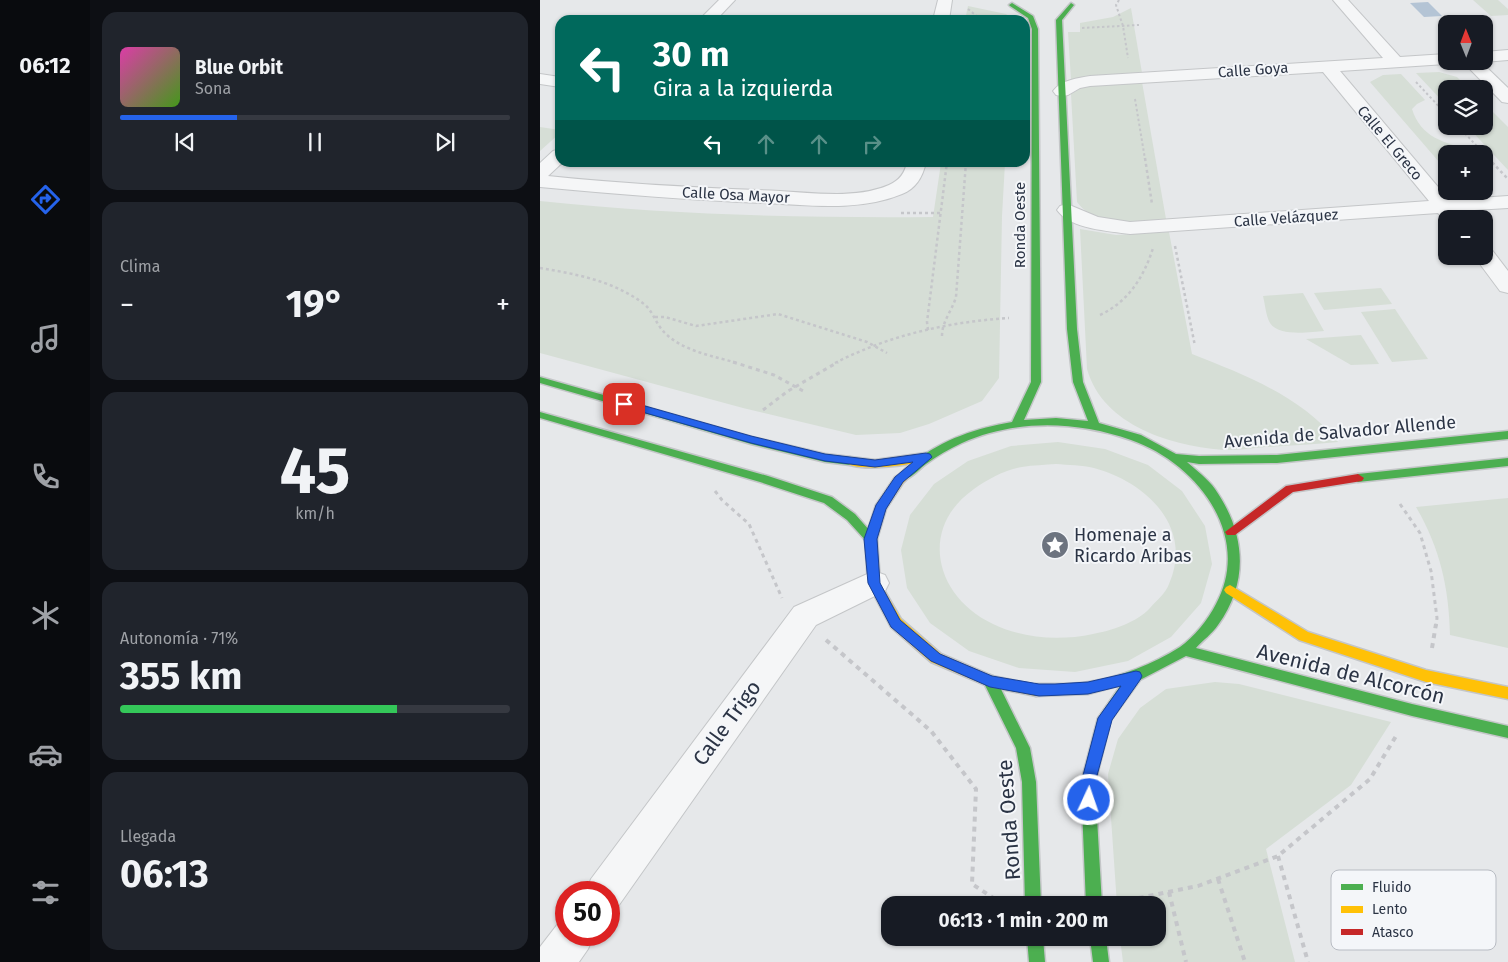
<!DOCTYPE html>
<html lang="es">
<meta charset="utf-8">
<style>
:root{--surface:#171b24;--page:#20242c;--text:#f1f3f6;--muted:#9ea1a6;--line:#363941;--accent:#2563eb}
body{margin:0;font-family:"Fira Sans",sans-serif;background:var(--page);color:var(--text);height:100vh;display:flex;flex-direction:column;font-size:19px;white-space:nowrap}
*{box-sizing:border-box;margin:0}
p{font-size:16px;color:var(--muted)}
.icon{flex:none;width:28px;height:28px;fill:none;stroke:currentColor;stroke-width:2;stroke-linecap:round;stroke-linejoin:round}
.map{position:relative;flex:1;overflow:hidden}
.panel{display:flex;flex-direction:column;gap:12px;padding:12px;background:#0d0f14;width:450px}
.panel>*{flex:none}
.banner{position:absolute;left:15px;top:15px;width:475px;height:152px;border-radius:15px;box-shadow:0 1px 4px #0004;background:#00695c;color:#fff;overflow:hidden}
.needle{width:32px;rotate:359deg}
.controls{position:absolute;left:898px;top:15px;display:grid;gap:10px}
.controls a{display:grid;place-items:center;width:55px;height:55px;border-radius:10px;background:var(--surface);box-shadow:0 1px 4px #0004;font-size:25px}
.speed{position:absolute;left:15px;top:881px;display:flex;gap:10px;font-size:25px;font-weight:700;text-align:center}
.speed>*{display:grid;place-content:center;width:65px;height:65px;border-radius:50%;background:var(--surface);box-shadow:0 1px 4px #0004;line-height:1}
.speed .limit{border:8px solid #d22;background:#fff;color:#111}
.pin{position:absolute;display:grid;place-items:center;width:42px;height:42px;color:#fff;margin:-21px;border-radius:10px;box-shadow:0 2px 8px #0006}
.me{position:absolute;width:55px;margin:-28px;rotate:3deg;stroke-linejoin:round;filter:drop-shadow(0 0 4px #0008)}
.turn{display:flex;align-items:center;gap:18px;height:105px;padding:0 15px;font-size:22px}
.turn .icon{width:65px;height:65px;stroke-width:2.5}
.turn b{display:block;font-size:35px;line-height:42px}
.lanes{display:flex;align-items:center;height:48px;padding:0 15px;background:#0003;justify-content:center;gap:25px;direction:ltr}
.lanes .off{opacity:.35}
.big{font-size:38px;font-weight:700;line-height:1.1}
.panel .widget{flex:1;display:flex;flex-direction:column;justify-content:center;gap:8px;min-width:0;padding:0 18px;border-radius:15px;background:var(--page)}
.panel .dial{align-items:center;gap:0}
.dial b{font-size:65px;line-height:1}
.song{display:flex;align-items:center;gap:15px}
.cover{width:60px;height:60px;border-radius:8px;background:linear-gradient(135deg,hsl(320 70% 55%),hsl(100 70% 35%))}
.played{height:5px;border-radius:2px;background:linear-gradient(90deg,var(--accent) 30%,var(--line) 30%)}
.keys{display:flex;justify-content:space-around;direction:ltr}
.heat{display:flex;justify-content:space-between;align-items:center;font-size:28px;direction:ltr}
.charge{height:8px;border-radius:4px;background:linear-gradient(90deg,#34c759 71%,var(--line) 0)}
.trip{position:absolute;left:341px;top:896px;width:285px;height:50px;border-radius:15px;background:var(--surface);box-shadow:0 1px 4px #0004;font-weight:700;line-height:50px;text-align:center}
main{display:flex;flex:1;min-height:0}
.dock{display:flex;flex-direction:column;width:90px;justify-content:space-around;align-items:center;background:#090b0e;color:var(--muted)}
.dock .icon{width:35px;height:35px}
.dock .on{color:var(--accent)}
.dock b{font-size:22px;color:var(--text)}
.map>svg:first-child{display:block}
.green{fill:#d6ded6;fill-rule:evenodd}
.water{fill:#b4c4d5}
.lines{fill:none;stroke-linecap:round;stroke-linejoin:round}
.street-casing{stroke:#c4c6c8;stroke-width:2}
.fast-casing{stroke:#c4c6c8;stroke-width:3}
.slow-casing{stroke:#c4c6c8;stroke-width:3}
.jam-casing{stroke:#c4c6c8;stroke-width:3}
.path-far3{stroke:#c5c6ca;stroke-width:2;stroke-dasharray:2.5 2.5;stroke-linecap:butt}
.path-far2{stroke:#c5c6ca;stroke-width:2.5;stroke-dasharray:3 3;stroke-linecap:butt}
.path-far1{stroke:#c5c6ca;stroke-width:3;stroke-dasharray:4 4;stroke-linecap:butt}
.path{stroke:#c5c6ca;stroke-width:4;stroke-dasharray:5 5;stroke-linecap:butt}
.street{fill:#f5f6f7;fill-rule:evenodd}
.fast{fill:#4caf50;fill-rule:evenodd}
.slow{fill:#ffc107;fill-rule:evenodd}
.jam{fill:#c62828;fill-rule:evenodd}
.route{fill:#2563eb;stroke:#184099}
.labels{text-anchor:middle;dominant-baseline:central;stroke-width:4;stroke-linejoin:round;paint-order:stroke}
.far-street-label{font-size:15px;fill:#2b3445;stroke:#f4f6f9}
.street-label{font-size:18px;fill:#2b3445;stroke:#f4f6f9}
.poi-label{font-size:18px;fill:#2b3445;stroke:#f4f6f9;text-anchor:start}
.near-street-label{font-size:21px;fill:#2b3445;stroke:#f4f6f9}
.key{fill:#f4f6f9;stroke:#b8bcc3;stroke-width:1}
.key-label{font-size:14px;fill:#2b3445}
</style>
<main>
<nav class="dock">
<b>06:12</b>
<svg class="icon on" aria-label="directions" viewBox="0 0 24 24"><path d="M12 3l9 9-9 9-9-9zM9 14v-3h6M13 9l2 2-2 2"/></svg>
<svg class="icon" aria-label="music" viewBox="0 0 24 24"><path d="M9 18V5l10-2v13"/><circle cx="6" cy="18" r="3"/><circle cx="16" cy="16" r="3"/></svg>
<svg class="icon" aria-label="phone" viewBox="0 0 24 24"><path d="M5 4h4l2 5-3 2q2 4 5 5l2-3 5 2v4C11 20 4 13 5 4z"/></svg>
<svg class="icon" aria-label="climate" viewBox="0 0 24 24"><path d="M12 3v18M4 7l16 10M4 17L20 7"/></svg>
<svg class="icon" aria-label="car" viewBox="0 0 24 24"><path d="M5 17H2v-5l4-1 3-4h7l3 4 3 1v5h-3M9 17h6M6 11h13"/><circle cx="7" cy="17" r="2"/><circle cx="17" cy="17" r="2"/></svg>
<svg class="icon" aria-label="filters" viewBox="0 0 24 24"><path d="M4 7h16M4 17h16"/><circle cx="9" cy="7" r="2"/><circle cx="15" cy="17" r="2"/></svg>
</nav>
<section class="panel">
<div class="widget">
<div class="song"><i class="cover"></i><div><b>Blue Orbit</b><p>Sona</p></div></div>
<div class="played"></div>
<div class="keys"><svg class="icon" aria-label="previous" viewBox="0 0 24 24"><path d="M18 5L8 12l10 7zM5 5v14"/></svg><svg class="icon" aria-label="pause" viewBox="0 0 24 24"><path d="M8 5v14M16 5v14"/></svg><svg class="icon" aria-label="next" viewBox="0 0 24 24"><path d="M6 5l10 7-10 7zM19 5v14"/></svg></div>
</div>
<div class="widget"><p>Clima</p>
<div class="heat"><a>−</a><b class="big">19°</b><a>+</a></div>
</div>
<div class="widget dial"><b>45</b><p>km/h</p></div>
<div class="widget"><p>Autonomía · 71%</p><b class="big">355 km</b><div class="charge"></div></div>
<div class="widget"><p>Llegada</p><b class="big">06:13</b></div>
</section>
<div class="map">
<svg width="968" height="962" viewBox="0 0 968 962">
<rect width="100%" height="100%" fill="#e6e8ea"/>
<g class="green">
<polygon points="933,0 958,0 968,9 968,15 951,16"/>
<polygon points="428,6 466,14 473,20 425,20"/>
<polygon points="591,8 602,73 552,76 531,80 528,32 540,32 540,23 573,17"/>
<polygon points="899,72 917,77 929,89 906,89 906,105 876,73"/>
<path d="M861,74L885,100L877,104L872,109C881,138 904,142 929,150L933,154H906V170L830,82L843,75Z"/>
<path d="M602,82L626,219C597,221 557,229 537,202L531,94L544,86Z"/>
<polygon points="944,103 968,127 968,170 927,126 944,126"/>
<polygon points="0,127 20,130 20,133 0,151"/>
<path d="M401,163H465L462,216L459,378L442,401L389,424L360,433L316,435L203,408L0,353V201C131,215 262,218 393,217Z"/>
<path d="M540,229L576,235L629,232L652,354C705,375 761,396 798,442C774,444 749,446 725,447C713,448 699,450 687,450C633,447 563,426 547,369Z"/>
<polygon points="841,288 852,304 784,310 774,293"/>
<path d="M763,293L784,331C770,332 739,337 730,323C726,316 725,304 723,296Z"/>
<polygon points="855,309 888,359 852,362 821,312"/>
<polygon points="821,335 839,364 811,365 766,339"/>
<path d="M518,442L565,449L608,465L642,491L665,526L672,564L661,603L631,637L588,661L535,672L479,668L429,651L390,623L367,588L361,550L370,515L394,484L428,461L471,446ZM516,464C528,465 542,465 554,468C606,482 654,527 629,584C626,593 616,601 610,608C598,622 570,631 553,634C520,641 484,639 453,624C395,597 378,528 434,489C448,479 465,470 482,467C493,465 505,465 516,464Z"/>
<path d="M968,498V648L910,635C909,588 900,548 876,507Z"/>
<polygon points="675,682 699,684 851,722 811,785 726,849 755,962 583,962 580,938 618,938 618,905 577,905 568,774 578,739 600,708 626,689"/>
</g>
<polygon class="water" points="888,2 902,16 884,17 870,3"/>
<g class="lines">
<g class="street-casing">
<g id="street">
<polygon points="179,0 195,0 176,20 159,20"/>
<polygon points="398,0 412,0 409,20 393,20"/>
<path d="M793,0H808L860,57L906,54V61H913L906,64L800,71L909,200L968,196V208L918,211L923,219H906V222L898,213L590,234C569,231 530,229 517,210L520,206L527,204L558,217L590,222L889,201L783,72L550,86L540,88L528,95L522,96L516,95L513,91C521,80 538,78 550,76L843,58Z"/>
<polygon points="968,50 968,60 944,62 941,61 944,61 944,52"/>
<polygon points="922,61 940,61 968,88 968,103 962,102"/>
<polygon points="0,74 20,77 20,87 0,84"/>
<path d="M20,149V162H23L8,176C85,184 162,188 240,191C274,193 317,199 349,185C360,180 365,173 367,162H386C383,176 376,189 362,194C319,212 268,205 223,203C149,200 74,194 0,187V163L13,151Z"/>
<polygon points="944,249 952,250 968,271 968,293 960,291 934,256 944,256"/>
<polygon points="334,571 345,575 349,583 345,591 276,625 79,905 69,909 69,892 46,892 51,879 254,607"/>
<polygon points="26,918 26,935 54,935 48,949 39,962 0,962 0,947 20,921"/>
</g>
</g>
<g class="fast-casing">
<g id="fast">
<path d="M472,3L493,16L498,29L501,382L484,420L516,418L548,421L533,382L527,329L516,20L531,3L534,5L522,20L537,329L543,382L559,423L601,435L636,454L659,456L737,455L968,431V439L737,463L659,464L647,462C656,470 668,479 675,489C705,532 710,581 678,625C672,634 663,640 656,648L872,704L968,726V738L872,716L646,656L600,680L571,720L555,783L562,905H546L541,783L558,718L581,685L548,694L496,696L491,694L489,690L491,686L496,684C513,684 532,685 549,682C580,677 613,664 640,647C654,637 668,620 676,604C713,536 657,463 591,440C536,421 476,419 422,443C409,449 397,456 386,464C380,468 375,475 368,478C365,479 365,479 361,478L359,475C363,470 369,466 374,462C403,439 437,428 472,422L491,382L492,29L488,18L470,6L469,5Z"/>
<polygon points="0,377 212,437 285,454 310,457 316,461 310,465 285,462 211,444 0,383"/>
<polygon points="0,412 228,476 292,497 315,514 337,539 335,542 327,542 307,520 284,503 220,482 0,418"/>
<polygon points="968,458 968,466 818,482 812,478 818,474"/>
<polygon points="450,675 455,677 490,748 496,782 501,905 485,905 482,782 476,748 443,681 445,677"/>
<polygon points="487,938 503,938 505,962 489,962"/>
<polygon points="550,938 566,938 569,962 553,962"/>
</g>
</g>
<g class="slow-casing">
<g id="slow">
<path d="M386,453L390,454L391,457L390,460C374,464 315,474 304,461L310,457L335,460Z"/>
<polygon points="365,471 371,475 363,483 346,509 337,539 340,583 361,619 401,654 452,676 501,686 503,690 501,694 496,696 450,687 391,662 351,627 328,583 325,539 336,505 355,477"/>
<polygon points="690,585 768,632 886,670 968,687 968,699 886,682 759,640 686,593 684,590 686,587"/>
</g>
</g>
<g class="jam-casing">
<polygon id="jam" points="818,474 824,478 822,481 753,492 695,535 687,535 685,532 746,486"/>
</g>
<g class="path-far3">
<polyline points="579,0 576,5 583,26 588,58"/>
<polyline points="428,9 438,17 448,20"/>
<polyline points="542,28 599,25"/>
<polyline points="876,82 906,114"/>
<polyline points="595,99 605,159"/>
<polyline points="918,126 949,159"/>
</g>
<g class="path-far2">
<polyline points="605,158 612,204"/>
<polyline points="948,158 967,178"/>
<polyline points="361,213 401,213"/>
<polyline points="635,246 655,346"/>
<path d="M0,268C36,274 74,281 104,304C113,311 116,324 124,332C142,351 173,356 197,363"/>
<path d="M560,315C588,302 604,277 613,248"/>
<polyline points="115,317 125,317 156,326 238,314 327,342 347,353"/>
<polyline points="388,330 387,322 407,162"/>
<path d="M402,336C402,321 412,311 416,297L426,162"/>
<path d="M295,363C350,335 408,322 469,318"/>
</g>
<g class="path-far1">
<polyline points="193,362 234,375 265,392"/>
<polyline points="223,410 248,391 298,362"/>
<polyline points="175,491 182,500 209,524 242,598"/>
<polyline points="860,504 880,533 891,571 897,618 896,626"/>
</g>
<g class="path">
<polyline points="286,640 391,731 436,789 432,884 458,901"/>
<polyline points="892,648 896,624"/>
<polyline points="738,856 768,962"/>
<polyline points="678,879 705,962"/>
<polyline points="629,892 646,962"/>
<polyline points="589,900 658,886 738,856 830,779 856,736"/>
</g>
<use href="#street" class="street"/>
<use href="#fast" class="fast"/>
<use href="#slow" class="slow"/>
<use href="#jam" class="jam"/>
</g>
<polygon class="route" points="84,400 211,436 285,454 335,460 386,453 390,454 392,457 390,459 363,482 346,509 337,539 340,583 360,620 400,654 452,676 499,684 515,684 548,682 596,671 600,672 602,676 600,680 572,720 555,783 556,800 554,805 549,807 544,805 541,800 541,783 558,718 581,686 548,694 499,696 450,687 391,661 351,627 328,583 324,539 336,505 355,477 373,462 335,467 285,461 211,443 81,406 79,404"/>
<defs>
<g id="sight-disc" transform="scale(1.4375)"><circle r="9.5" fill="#6c737f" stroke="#f4f6f9"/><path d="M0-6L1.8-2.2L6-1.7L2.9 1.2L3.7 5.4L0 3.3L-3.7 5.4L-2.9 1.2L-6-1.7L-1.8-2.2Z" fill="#fff"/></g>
</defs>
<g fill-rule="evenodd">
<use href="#sight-disc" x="515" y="545"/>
</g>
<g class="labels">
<g class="far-street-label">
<text transform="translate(713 70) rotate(-4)">Calle Goya</text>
<text transform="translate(850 143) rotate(50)">Calle El Greco</text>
<text transform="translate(196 195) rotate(3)">Calle Osa Mayor</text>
<text transform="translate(746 218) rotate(-4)">Calle Velázquez</text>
<text transform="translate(480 225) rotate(-90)">Ronda Oeste</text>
</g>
<g class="street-label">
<text transform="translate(800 432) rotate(-5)">Avenida de Salvador Allende</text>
</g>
<g class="poi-label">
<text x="534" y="535">Homenaje a<tspan x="534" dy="21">Ricardo Aribas</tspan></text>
</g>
<g class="near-street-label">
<text transform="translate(811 674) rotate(14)">Avenida de Alcorcón</text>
<text transform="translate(187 723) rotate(-54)">Calle Trigo</text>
<text transform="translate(469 820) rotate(-94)">Ronda Oeste</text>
</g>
</g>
<rect x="791" y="870" width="165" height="80" rx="8" class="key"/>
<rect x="801" y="884" width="22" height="6" fill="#4caf50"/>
<rect x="801" y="906" width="22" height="7" fill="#ffc107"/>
<rect x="801" y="929" width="22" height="6" fill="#c62828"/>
<g class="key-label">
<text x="832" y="892">Fluido</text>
<text x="832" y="914">Lento</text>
<text x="832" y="937">Atasco</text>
</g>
</svg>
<div class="controls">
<a><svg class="needle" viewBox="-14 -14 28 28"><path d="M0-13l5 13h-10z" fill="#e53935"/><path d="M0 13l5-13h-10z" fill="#9ea1a6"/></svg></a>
<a><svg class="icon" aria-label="layers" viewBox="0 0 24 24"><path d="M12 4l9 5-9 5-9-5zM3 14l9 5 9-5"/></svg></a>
<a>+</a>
<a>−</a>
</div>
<div class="speed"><div class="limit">50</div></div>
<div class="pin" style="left:84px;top:404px;background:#d93025"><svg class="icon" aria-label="arrive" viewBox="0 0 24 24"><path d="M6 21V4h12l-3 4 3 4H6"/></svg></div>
<svg class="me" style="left:549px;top:800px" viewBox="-20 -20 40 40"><circle r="17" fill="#2563eb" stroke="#fff" stroke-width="3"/><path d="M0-11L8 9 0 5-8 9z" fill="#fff"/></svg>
<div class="trip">06:13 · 1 min · 200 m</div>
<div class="banner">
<div class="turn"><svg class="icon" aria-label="left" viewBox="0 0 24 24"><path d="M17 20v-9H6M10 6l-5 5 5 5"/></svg><div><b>30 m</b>Gira a la izquierda</div></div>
<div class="lanes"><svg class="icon" aria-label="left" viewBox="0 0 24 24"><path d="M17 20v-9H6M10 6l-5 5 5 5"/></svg><svg class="icon off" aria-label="ahead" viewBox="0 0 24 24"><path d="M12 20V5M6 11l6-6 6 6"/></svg><svg class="icon off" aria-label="ahead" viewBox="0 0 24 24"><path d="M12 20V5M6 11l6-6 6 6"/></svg><svg class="icon off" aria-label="right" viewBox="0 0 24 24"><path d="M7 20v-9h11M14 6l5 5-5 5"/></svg></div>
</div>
</div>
</main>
